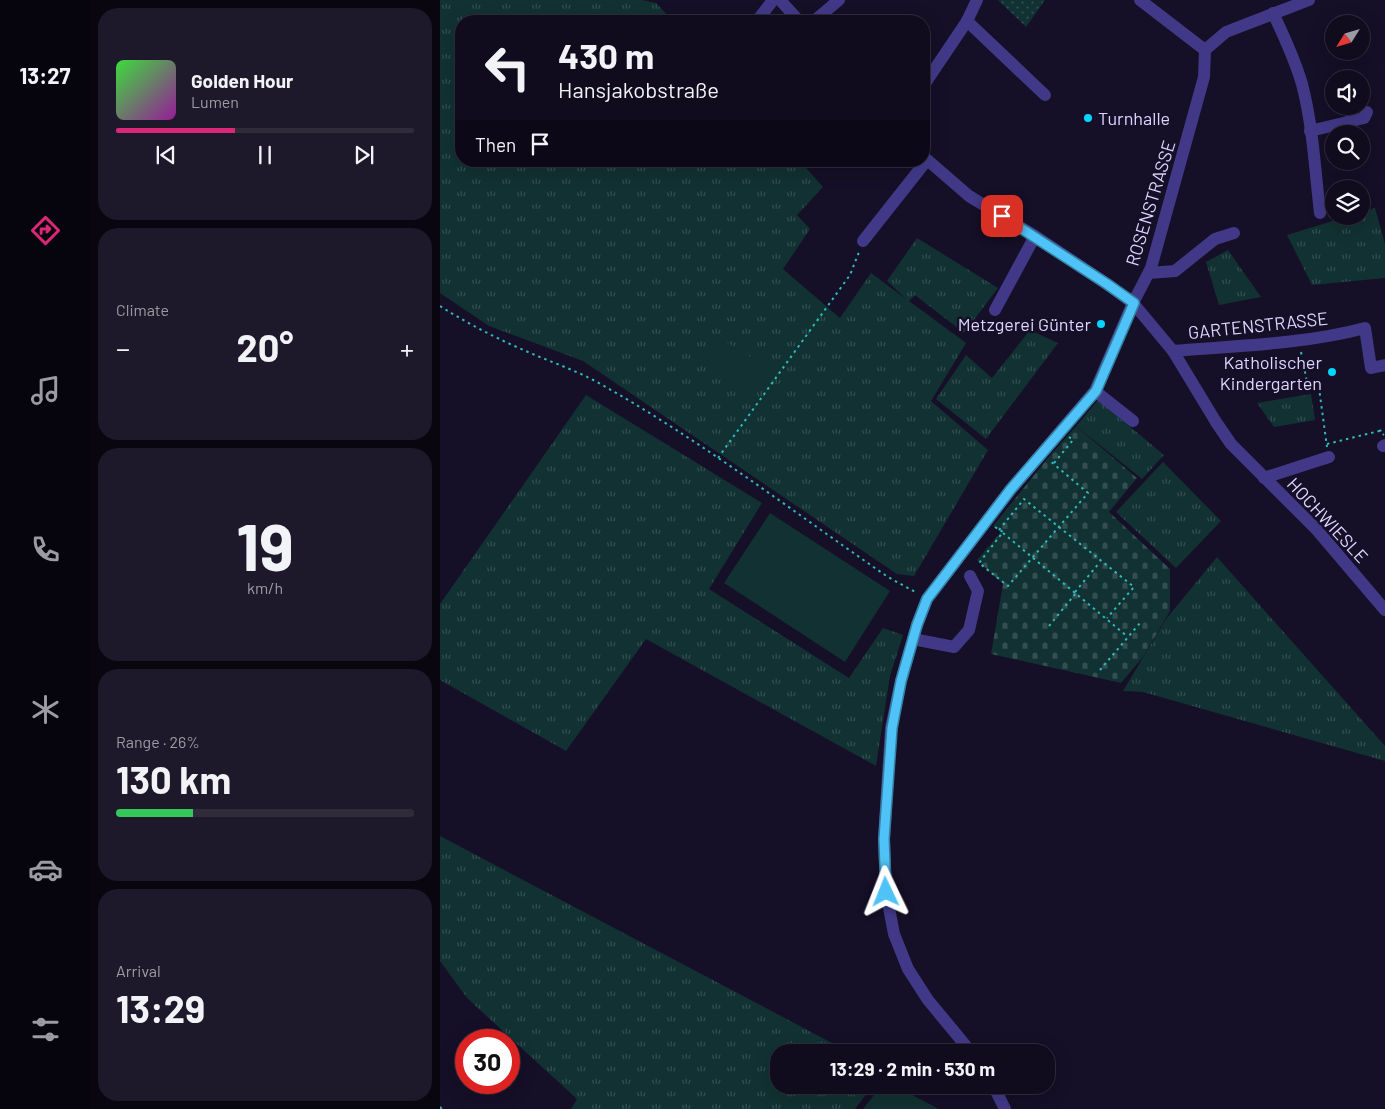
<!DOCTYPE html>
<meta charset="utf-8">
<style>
:root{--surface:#100b1d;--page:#1e192a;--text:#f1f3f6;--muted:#9c9ba4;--line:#302b3b;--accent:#db2777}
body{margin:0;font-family:Barlow,sans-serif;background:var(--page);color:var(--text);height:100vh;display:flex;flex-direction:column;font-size:19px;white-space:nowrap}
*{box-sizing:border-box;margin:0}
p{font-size:16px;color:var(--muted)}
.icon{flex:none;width:28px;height:28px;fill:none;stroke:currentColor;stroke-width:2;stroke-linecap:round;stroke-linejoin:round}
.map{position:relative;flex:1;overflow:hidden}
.panel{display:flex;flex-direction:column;gap:8px;padding:8px;background:#090610;width:350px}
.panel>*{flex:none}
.guide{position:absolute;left:15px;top:15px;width:475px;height:152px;border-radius:20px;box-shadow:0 5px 20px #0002,0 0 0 1px var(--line);background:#100b1d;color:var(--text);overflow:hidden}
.needle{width:32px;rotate:233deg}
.fabs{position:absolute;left:885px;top:15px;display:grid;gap:10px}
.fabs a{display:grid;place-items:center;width:45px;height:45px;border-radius:50%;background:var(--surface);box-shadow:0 5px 20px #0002,0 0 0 1px var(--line);font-size:25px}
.speed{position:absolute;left:15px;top:1029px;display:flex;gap:10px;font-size:25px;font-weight:700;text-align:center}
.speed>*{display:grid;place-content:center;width:65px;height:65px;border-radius:50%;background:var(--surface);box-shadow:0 5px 20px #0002,0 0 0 1px var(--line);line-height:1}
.speed .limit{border:8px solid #d22;background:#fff;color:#111}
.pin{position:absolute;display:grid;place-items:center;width:42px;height:42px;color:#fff;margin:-21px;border-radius:10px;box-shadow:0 2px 8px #0006}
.me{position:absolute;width:55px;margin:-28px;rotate:358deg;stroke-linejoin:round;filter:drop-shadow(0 0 4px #0008)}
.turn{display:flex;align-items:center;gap:18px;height:105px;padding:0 20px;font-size:22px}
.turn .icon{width:65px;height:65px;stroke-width:2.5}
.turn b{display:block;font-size:35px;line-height:42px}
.then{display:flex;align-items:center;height:48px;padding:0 20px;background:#0003;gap:10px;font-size:19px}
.big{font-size:38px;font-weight:700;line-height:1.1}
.panel .card{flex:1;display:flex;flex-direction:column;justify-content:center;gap:8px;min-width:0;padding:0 18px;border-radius:20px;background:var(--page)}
.panel .dial{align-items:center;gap:0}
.dial b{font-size:65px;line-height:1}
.song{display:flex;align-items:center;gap:15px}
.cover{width:60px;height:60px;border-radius:8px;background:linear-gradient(135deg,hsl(120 70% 55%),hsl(300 70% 35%))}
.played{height:5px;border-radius:2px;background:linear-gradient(90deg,var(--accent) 40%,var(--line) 40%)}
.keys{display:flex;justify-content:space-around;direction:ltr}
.heat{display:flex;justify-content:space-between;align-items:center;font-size:28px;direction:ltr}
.charge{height:8px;border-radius:4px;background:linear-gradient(90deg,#34c759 26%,var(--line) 0)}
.trip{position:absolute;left:330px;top:1044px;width:285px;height:50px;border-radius:20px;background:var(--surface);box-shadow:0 5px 20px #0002,0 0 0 1px var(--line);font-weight:700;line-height:50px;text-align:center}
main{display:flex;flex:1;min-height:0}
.dock{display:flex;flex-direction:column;width:90px;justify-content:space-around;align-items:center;background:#06040c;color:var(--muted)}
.dock .icon{width:35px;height:35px}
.dock .on{color:var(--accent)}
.dock b{font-size:22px;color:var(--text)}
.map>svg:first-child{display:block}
.grass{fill:url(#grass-tufts)}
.cemetery{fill:url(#cemetery-stones)}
.park{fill:url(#park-dots)}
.garden{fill:#123132}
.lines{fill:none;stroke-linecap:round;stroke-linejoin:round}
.path{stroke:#2dbbbb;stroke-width:2;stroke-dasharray:2.5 4;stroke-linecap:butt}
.minor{stroke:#413987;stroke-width:12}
.route-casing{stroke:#337fa1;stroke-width:12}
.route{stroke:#4fc3f7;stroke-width:9}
.poi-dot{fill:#02d5ff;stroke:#150f27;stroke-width:2}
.labels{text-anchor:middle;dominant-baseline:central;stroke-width:5;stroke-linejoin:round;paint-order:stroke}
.poi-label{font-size:18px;fill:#ddd6ff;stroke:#150f27;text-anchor:end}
.street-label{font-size:18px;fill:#ddd6ff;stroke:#150f27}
</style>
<main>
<nav class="dock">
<b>13:27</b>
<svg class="icon on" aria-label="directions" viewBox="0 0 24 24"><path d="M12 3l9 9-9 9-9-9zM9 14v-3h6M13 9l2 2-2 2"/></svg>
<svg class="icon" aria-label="music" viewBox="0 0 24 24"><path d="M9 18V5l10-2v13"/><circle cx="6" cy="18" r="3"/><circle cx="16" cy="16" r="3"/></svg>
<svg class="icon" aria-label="phone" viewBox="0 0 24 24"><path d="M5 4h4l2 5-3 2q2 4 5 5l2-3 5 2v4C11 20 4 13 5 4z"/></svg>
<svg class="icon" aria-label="climate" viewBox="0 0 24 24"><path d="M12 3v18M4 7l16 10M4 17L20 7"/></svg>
<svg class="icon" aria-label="car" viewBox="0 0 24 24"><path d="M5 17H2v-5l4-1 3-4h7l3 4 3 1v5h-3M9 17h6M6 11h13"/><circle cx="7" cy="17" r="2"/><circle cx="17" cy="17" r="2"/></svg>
<svg class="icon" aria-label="filters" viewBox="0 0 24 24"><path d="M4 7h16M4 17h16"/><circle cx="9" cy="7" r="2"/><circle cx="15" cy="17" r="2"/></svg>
</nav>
<section class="panel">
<div class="card">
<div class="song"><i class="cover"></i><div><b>Golden Hour</b><p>Lumen</p></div></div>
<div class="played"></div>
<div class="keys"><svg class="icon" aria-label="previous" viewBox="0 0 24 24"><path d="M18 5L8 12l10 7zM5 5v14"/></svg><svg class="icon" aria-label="pause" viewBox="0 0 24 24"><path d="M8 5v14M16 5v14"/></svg><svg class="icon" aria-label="next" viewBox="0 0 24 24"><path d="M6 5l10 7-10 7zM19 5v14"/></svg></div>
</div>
<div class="card"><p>Climate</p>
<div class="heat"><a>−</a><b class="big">20°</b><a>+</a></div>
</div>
<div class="card dial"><b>19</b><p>km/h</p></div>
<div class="card"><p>Range · 26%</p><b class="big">130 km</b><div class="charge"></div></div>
<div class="card"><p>Arrival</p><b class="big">13:29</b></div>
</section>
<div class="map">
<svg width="945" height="1109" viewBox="0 0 945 1109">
<defs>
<pattern id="grass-tufts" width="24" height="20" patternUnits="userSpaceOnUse" patternTransform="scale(1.25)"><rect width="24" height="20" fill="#123132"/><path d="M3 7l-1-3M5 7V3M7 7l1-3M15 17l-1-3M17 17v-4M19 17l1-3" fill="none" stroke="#344e51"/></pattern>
<pattern id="cemetery-stones" width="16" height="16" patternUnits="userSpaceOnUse" patternTransform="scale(1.25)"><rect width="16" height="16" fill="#123132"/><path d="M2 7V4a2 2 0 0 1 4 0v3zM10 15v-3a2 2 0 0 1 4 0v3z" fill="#344e51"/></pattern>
<pattern id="park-dots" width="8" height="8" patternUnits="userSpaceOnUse" patternTransform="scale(1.25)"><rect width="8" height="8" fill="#123132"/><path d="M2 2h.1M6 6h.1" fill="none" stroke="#344e51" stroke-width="1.8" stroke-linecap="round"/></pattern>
</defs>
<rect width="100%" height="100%" fill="#150f27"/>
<g class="grass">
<polygon points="0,0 202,0 216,3 233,21 21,21 21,161 360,161 383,187 357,215 370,229 343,269 400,318 431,273 466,299 447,281 477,238 558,288 524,333 475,295 469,301 526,343 491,401 548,450 474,576 457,574 143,361 49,326 0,293"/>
<polygon points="935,208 945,244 945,278 872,285 847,235 909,216 921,216 921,212"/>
<polygon points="788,250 821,297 779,305 766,262"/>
<polygon points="590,330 618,343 546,439 496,399 526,355 552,378"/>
<polygon points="871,394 875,420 834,427 817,403"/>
<polygon points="146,395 322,503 269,589 409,678 443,628 463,635 450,676 436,766 206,639 126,751 0,680 0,604"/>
<polygon points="658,400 724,455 702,479 636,426"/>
<polygon points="723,462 781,521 736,568 676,512"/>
<polygon points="777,557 945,746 945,761 703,692 683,691 726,619"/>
<polygon points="0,836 409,1052 339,1052 339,1085 433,1085 415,1109 131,1109 137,1099 27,998 0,961"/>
</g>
<polygon class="cemetery" points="636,426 697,478 669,512 730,569 730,611 703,657 681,683 551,654 563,584 537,560 561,532 553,526 607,459"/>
<polygon class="park" points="558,0 605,0 586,27"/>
<g class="garden">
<polygon points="281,339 329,368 315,392 267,362"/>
<polygon points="330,513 450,591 405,662 284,583"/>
<polygon points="442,1085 453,1085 499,1109 423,1109"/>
</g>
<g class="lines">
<g class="path">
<path d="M0,306C28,324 58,339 88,352C111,362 135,370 157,382C259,439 352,511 448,577L477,593"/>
<polyline points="861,352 868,387 879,388 887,447"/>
<polyline points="939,431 945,429"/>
<polyline points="887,444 939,431 944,435"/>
<polyline points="278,458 410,275 419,252"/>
<polyline points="614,463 633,440 629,437"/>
<polyline points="555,527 563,532 539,563 568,586 648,493 609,460"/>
<polyline points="559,530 584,499 694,587 667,618"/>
<polyline points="563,533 688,637"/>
<polyline points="635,592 660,562"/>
<polyline points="609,626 636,593"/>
<polyline points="660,670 700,623"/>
<polyline points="0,1107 2,1109"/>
</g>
<g class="minor">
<polyline points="340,0 359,21"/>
<polyline points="700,0 765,50"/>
<path d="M833,13C844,36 855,60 862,84C873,126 875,171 880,213"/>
<polyline points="317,21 333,0"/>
<polyline points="374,21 399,0"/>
<polyline points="527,21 605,95"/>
<polyline points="484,85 527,21 537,0"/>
<polyline points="870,131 924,118 927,112"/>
<polyline points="484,157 529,196 595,236 667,284 693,303 733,351 776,422 791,444 877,530 945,610"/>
<polyline points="423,241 487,160"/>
<polyline points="709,273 735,271 775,239 794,233"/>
<polyline points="555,310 595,236"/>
<path d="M733,351C794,346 866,344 925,328L931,368L945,365"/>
<polyline points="655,391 693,421"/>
<polyline points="943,446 945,445"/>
<polyline points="824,478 889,457"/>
<polyline points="473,639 514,647 529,630 538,591 530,576"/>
<polyline points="531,1052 488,1000 468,969 454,934 446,892 444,839 451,728 461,681 477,625 487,599 571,489 655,391 693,303 711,268 764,77 765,50 786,32 869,0"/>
<polyline points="553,1085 565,1109"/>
</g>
</g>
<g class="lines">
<g class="route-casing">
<polyline id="route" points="446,892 444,839 452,728 461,681 477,625 487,599 571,489 656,391 694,303 667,284 562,216"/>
</g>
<use href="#route" class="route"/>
</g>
<g class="poi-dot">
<circle cx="648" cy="118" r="5"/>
<circle cx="661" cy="324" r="5"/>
<circle cx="892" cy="372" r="5"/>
</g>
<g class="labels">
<g class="poi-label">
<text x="658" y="118" text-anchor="start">Turnhalle</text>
<text x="651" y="324">Metzgerei Günter</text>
<text x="882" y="362">Katholischer<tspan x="882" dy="21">Kindergarten</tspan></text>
</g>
<g class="street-label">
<text transform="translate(710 203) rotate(-73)">ROSENSTRASSE</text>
<text transform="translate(818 325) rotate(-6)">GARTENSTRASSE</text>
<text transform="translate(888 520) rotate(47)">HOCHWIESLE</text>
</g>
</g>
</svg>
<div class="fabs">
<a><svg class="needle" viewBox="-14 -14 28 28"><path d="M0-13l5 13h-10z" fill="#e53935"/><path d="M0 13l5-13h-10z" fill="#9c9ba4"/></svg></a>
<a><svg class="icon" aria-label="sound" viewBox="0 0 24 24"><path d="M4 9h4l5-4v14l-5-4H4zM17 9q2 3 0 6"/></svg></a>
<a><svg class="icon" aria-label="search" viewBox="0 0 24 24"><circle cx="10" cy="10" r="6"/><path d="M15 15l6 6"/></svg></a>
<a><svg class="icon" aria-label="layers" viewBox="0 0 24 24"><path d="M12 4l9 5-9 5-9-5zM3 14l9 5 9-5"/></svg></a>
</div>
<div class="speed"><div class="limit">30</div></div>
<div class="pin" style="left:562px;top:216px;background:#d93025"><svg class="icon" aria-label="arrive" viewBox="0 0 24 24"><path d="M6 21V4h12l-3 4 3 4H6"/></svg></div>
<svg class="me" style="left:446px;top:892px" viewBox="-20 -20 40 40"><path d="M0-17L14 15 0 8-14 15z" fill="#4fc3f7" stroke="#fff" stroke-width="4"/></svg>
<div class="trip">13:29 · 2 min · 530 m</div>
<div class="guide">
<div class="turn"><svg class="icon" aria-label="left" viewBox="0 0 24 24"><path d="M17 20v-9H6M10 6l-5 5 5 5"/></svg><div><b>430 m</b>Hansjakobstraße</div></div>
<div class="then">Then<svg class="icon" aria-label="arrive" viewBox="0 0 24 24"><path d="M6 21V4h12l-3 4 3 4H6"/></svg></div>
</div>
</div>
</main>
